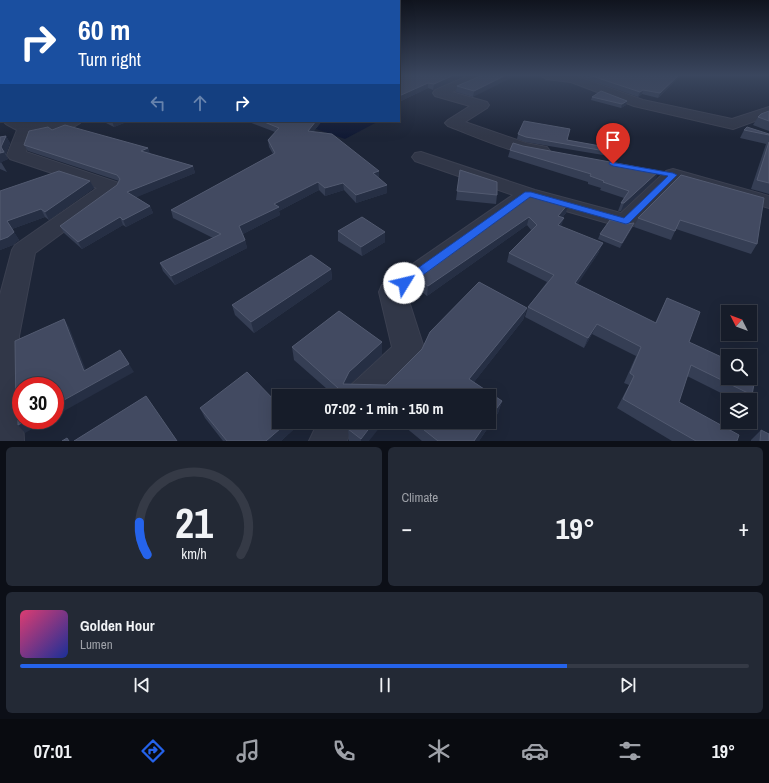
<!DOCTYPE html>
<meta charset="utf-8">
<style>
:root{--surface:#161c29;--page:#232935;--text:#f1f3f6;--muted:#9ea1a8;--line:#353a46;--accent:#2563eb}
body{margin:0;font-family:"Archivo Narrow",sans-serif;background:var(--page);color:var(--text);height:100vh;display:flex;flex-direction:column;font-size:15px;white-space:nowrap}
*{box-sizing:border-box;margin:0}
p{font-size:13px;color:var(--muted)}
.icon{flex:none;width:22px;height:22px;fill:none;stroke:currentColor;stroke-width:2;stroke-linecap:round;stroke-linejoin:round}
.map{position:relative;height:441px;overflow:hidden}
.drawer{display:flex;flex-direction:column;gap:6px;padding:6px;background:#0c0f17;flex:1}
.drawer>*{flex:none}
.guide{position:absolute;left:0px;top:0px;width:400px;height:122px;box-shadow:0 4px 16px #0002,0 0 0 1px var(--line);background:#1a4fa0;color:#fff;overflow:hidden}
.needle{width:26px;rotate:312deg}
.tools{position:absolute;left:721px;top:305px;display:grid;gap:8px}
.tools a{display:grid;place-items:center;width:36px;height:36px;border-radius:0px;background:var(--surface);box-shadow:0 4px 16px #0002,0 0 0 1px var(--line);font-size:20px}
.speed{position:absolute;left:12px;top:377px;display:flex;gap:8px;font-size:20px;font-weight:700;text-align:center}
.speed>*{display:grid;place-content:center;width:52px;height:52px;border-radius:50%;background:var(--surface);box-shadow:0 4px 16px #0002,0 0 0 1px var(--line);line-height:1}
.speed .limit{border:6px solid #d22;background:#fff;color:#111}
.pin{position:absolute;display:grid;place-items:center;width:34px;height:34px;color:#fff;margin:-41px -17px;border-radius:50% 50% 50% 0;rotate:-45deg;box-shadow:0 0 4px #0007}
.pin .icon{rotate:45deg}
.me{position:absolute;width:44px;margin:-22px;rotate:54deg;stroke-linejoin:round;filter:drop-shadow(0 0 3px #0008)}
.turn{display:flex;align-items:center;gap:14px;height:84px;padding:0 12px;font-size:18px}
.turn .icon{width:52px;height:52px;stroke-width:2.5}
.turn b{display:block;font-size:28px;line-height:34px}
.lanes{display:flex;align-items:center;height:38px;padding:0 12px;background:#0003;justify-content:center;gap:20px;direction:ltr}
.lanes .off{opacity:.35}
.big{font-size:30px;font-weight:800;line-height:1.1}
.drawer .card{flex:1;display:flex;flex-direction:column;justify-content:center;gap:6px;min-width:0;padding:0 14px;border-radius:6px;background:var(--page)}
.drawer .dial{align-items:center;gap:0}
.dial svg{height:104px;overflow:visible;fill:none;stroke:var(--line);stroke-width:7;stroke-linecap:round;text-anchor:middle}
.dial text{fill:var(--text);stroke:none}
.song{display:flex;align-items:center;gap:12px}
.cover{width:48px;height:48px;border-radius:6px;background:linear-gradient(135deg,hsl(340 70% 55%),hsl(230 70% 35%))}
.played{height:4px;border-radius:2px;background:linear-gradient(90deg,var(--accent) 75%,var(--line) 75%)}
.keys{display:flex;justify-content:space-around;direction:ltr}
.heat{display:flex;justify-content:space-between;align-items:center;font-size:22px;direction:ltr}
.drawer .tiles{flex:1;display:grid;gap:6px;grid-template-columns:1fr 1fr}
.card:last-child{grid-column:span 2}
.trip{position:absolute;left:272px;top:389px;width:224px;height:40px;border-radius:0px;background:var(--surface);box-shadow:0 4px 16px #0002,0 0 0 1px var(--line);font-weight:800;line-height:40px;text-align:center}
.tab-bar{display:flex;height:64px;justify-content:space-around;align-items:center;background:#090b10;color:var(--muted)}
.tab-bar .icon{width:28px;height:28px}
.tab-bar .active{color:var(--accent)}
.tab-bar b{font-size:18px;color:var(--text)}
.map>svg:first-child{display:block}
.water{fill:#111a35}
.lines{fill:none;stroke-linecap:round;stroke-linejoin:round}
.minor-casing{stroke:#3b4051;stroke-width:2}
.minor{fill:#313748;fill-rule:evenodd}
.wall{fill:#353e54}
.shaded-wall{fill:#262f44}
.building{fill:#424a61;stroke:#525a70}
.route{fill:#2563eb;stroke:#184099}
</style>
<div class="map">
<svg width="769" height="441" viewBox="0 0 769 441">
<rect width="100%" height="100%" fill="#1d2537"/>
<polygon class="water" points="293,121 379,121 345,139"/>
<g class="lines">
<g class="minor-casing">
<g id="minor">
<path d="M470,75H487L485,78L452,92L487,102L489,105L487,108L465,122L526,143L547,147L550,151L547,155C527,160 469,134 448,126L445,123L448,120L470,106L435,96L433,93L435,90Z"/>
<polygon points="540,75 573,75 643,100 732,119 769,107 769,116 733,129 634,106 571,82 546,79"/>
<path d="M3,121H23L28,123L49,121H82C75,131 44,131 32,132L26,152L119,183L122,187L119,191L35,253L19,336L21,420H23L24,441H0V295L12,250L15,245L97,188L10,159L7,155L17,130L6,124Z"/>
<polygon points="421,152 535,190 621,213 666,171 673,169 769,196 769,208 677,182 633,226 625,228 531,201 407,295 425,351 420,360 386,396 346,396 351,385 392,347 379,292 382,285 513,195 415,161 412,157 415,153"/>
<polygon points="318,422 354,422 347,441 309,441"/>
</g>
</g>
<use href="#minor" class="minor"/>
</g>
<g class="wall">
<polygon points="399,75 465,75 433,90 428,88 399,102"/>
<polygon points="483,75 473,97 456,92 457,86"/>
<polygon points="576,75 681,75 658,98 642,94 638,97"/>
<polygon points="592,97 627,101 626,105 621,108 591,100"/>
<polygon points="769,111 769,131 753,125 758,117"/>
<polygon points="102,121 129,121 114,127"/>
<polygon points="246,121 322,121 313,132 379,171 379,179 387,185 387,193 356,203 344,190 325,196 319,190 279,211 280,215 243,234 245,240 247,248 175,285 163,271 160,263 213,238 173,218 171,210 273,154 269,147 268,140 275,132"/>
<polygon points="52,130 148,148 150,154 193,166 195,173 136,197 150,206 153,213 126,227 123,225 82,249 64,233 60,226 117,185 119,181 28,151 24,145"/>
<polygon points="744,130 769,134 769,194 751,189 766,144 740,138"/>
<polygon points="518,134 567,140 616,153 615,157 525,142 517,139"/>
<polygon points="6,136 10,143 6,154 8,159 1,162 7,172 0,169 0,137"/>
<polygon points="523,146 656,179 621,211 618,211 621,203 624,198 600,190 601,188 588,184 588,182 508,157 510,150"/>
<polygon points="460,170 497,195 496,204 456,200"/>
<polygon points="681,175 757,244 751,254 676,229 671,240 634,227 638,218"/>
<polygon points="90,181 94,188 49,220 45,217 12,229 19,240 13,245 0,250 0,191"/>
<polygon points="533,194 568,204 566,213 562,218 561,226 599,252 577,284 655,323 667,298 689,342 752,395 747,400 735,400 687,376 679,402 737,441 672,441 617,408 629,385 624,383 636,356 592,334 584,348 525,317 528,307 547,282 507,262 509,253 531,230 527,225 427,296 418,289 418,279"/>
<polygon points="634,223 632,228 620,248 598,239 600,234 627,224"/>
<polygon points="338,231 385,232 385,242 362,256 338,241"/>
<polygon points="331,269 332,279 254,333 235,315 232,305"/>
<polygon points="479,282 527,308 523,320 474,382 502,401 498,413 479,441 422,441 399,422 489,422 489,396 335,396 294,360 292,347 339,311 382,342 382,355 350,384 386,385 422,349 430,332"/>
<polygon points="200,408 294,429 281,441 223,441 205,418"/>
<polygon points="348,429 369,441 349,441"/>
<polygon points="761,430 769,441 751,441 751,440"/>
</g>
<g class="shaded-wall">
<polygon points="454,75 465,75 433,90 434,84"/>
<polygon points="506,75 517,75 473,97 474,91"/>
<polygon points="679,75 681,75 658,98 660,93"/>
<polygon points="428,83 428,88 399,102 399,96"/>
<polygon points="643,90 642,94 638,97 640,92"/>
<polygon points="627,101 626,105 621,108 622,104"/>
<polygon points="112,121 129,121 114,127"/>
<polygon points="316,121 322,121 308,138 308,131"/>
<polygon points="6,136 10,143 6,154 1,147"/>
<polygon points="148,148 150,155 141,151"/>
<polygon points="4,152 8,159 0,163 0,153"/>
<polygon points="193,166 195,173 130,200 127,192"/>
<polygon points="379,171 379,178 373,181 373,173"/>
<polygon points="659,171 656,179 621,211 624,203"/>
<polygon points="90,181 94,188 49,220 45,212"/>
<polygon points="318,182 319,190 279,211 280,215 241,235 239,226 274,204"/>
<polygon points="343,183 344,190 325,196 325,188"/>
<polygon points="387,185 387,193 356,203 356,195"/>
<polygon points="568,204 566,213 556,225 558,216"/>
<polygon points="150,206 153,213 126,227 123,220"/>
<polygon points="41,209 45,217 12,229 7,221"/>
<polygon points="120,217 123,225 82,249 78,242"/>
<polygon points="529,217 527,225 427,296 428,286"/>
<polygon points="564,218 561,227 558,225"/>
<polygon points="634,223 632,228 620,248 622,243"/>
<polygon points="14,232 19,240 13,245 0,250 0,240"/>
<polygon points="385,232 385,242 362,256 361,247"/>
<polygon points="245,240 247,248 175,285 171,276"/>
<polygon points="603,243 599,252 572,293 575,283"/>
<polygon points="331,269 332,279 254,333 251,322"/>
<polygon points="527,308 523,320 467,391 469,379"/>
<polygon points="64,319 69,327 89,378 84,371"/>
<polygon points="597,324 592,334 584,348 588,338"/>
<polygon points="382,342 382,355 350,384 345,394 343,384 349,372"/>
<polygon points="129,364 134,372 55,416 55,405"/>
<polygon points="502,401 498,413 479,441 474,441 487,422 489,422 489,419"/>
<polygon points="27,420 48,420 25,433 18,425"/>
<polygon points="288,422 293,422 294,429 281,441 266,441"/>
<polygon points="374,422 384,422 369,441 361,441 361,439"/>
</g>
<g class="building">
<rect x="0" y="75" width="1" height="29"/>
<polygon points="399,75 454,75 434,84 428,83 399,96"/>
<polygon points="483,75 506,75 474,91 457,86"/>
<polygon points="589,75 679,75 660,93 643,90 640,92"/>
<polygon points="601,91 627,101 622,104 592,97"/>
<polygon points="769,111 769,121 758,117 761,114"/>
<polygon points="262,121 316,121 308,131 332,134 379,171 373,173 387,185 356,195 343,183 325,188 318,182 274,204 279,207 239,226 245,240 171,276 160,263 221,234 171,210 275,153 268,140 279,128"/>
<polygon points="524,121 570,129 567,140 617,149 616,153 526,137 518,134"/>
<polygon points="65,125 148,148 141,151 193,166 127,192 150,206 123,220 120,217 78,242 60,226 117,185 120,179 117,175 24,145 29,131 48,127 52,130"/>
<polygon points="747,127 769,134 769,135 744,130"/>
<polygon points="6,136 1,147 4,152 0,153 0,137"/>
<polygon points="769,142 769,183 757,180"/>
<polygon points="513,143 523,146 659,171 624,203 621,203 629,191 603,182 604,181 590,176 591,174 510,150"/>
<polygon points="460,170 497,182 497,195 457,191"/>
<polygon points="59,171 90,181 45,212 41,209 7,221 14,232 8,237 0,240 0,191"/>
<polygon points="681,175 764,198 757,244 680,220 675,231 638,218"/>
<polygon points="533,194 568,204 558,216 564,218 558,225 603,243 575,283 656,323 667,298 700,312 689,342 728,360 728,378 750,378 750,370 756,373 752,395 691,365 679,402 739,435 737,441 696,441 623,399 634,376 630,373 641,347 597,324 588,338 528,307 554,275 509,253 537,225 529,217 428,286 418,279"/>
<polygon points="362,217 385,232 361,247 338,231"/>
<polygon points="610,220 627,224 634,223 622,243 600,234"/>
<polygon points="311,255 331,269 251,322 232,305"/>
<polygon points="479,282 527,308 469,379 502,401 489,419 489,396 347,396 292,347 339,311 382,342 349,372 343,384 386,385 422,349 430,332"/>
<polygon points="64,319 84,371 120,350 129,364 55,405 55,386 21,386 21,420 27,420 18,425 18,412 16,411 15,341"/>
<polygon points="247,372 279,405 279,422 288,422 266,441 227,441 200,408"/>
<polygon points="146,396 177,441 74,441"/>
<polygon points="350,422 374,422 361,439 348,429"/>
<polygon points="414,422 487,422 474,441 438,441"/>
<polygon points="761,430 769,434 769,441 760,441"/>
<polygon points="67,438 69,441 62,441"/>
</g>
<linearGradient id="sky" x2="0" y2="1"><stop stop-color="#10141e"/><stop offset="0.55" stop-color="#3a465e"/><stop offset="1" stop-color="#3a465e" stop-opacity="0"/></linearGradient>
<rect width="769" height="137" fill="url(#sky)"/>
<polygon class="route" points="610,162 673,173 677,175 629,223 626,224 530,197 408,286 401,286 399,283 401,280 525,192 531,192 624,218 668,176 613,166 609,164"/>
</svg>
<div class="tools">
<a><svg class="needle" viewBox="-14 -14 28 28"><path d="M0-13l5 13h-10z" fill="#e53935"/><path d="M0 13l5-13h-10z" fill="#9ea1a8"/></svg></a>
<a><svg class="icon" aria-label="search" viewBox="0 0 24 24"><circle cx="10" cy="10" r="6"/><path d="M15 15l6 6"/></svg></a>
<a><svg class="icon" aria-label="layers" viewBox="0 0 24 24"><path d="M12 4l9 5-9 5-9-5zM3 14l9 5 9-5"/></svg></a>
</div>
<div class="speed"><div class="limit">30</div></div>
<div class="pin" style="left:613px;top:164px;background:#d93025"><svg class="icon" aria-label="arrive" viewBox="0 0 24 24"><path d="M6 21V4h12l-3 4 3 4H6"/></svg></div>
<svg class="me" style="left:404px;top:283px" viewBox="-20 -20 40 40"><circle r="19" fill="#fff"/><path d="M0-13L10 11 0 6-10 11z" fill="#2563eb"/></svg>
<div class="trip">07:02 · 1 min · 150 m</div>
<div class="guide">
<div class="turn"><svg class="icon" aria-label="right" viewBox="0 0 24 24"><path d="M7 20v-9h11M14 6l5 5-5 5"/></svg><div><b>60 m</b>Turn right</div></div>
<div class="lanes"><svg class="icon off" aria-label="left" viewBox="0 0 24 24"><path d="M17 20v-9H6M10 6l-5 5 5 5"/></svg><svg class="icon off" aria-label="ahead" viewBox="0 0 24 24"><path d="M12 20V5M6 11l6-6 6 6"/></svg><svg class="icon" aria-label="right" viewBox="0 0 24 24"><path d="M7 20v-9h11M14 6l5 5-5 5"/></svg></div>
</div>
</div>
<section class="drawer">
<div class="tiles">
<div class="card dial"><svg viewBox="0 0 100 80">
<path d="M14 69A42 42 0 1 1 86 69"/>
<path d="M14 69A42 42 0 0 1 8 44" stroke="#2563eb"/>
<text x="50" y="56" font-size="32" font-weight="700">21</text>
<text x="50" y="72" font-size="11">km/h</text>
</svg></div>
<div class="card"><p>Climate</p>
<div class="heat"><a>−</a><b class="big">19°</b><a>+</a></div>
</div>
<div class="card">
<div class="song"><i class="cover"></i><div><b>Golden Hour</b><p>Lumen</p></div></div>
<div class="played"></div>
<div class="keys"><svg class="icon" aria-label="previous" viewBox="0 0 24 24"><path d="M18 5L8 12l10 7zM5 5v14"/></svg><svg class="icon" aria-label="pause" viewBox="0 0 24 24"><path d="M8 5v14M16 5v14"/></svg><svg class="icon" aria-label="next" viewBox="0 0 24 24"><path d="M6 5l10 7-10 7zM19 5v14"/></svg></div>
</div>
</div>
</section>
<nav class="tab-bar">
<b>07:01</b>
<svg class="icon active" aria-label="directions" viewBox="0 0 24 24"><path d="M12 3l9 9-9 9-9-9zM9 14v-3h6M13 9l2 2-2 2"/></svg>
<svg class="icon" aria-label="music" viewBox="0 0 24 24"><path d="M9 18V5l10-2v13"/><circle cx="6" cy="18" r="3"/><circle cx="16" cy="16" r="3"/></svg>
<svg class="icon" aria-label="phone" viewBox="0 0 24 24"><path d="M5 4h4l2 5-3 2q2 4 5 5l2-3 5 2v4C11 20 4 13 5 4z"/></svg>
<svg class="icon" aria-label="climate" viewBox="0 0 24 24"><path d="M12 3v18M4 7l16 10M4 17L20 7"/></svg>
<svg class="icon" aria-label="car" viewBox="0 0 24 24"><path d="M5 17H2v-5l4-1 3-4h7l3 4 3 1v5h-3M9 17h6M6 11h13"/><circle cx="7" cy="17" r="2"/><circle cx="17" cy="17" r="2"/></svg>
<svg class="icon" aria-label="filters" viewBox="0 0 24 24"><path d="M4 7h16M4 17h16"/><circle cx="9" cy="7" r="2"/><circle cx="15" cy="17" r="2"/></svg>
<b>19°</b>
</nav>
